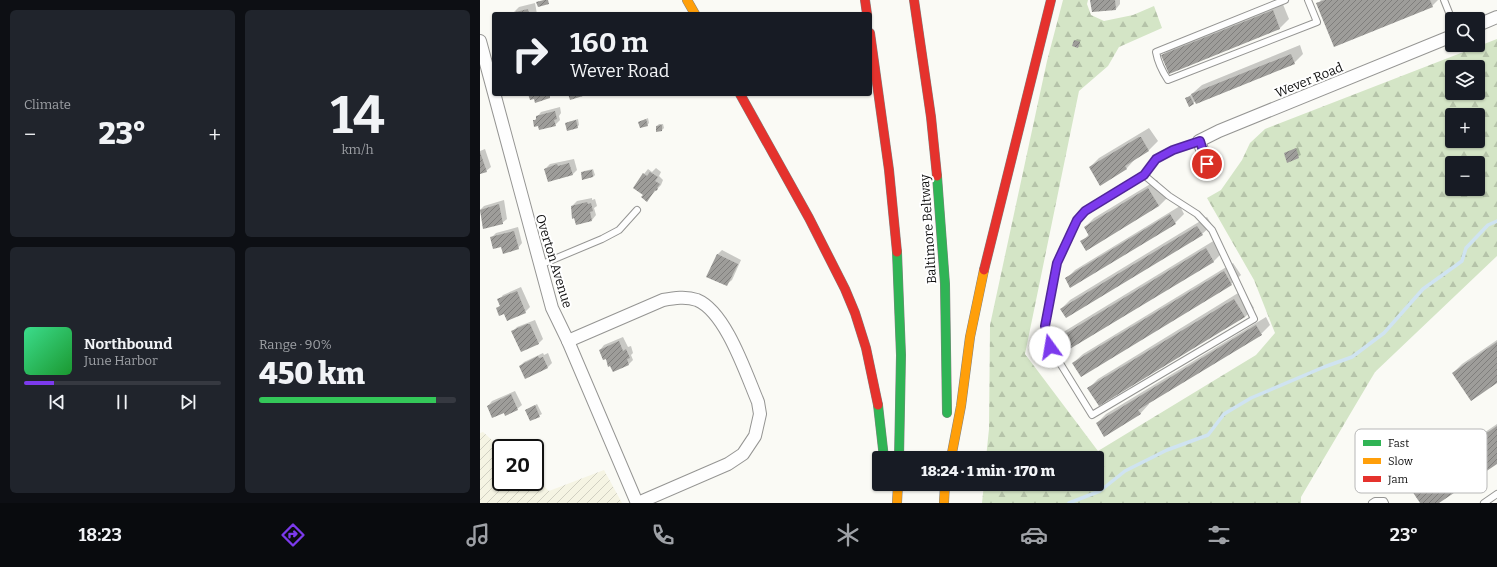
<!DOCTYPE html>
<meta charset="utf-8">
<style>
:root{--surface:#171b24;--page:#20242c;--text:#f1f3f6;--muted:#9ea1a6;--line:#363941;--accent:#7c3aed}
body{margin:0;font-family:Bitter,serif;background:var(--page);color:var(--text);height:100vh;display:flex;flex-direction:column;font-size:15px;white-space:nowrap}
*{box-sizing:border-box;margin:0}
p{font-size:13px;color:var(--muted)}
.icon{flex:none;width:22px;height:22px;fill:none;stroke:currentColor;stroke-width:2;stroke-linecap:round;stroke-linejoin:round}
.map{position:relative;flex:1;overflow:hidden}
.sheet{display:flex;flex-direction:column;gap:10px;padding:10px;background:#0d0f14;width:480px}
.sheet>*{flex:none}
.banner{position:absolute;left:12px;top:12px;width:380px;height:84px;border-radius:4px;box-shadow:0 1px 3px #0004;background:#171b24;color:var(--text);overflow:hidden}
.tools{position:absolute;left:965px;top:12px;display:grid;gap:8px}
.tools a{display:grid;place-items:center;width:40px;height:40px;border-radius:4px;background:var(--surface);box-shadow:0 1px 3px #0004;font-size:20px}
.speed{position:absolute;left:12px;top:439px;display:flex;gap:8px;font-size:20px;font-weight:700;text-align:center}
.speed>*{display:grid;place-content:center;width:52px;height:52px;border-radius:50%;background:var(--surface);box-shadow:0 1px 3px #0004;line-height:1}
.speed .limit{border:2px solid #111;border-radius:6px;background:#fff;color:#111}
.pin{position:absolute;display:grid;place-items:center;width:34px;height:34px;color:#fff;margin:-17px;border:2px solid #fff;border-radius:50%;box-shadow:0 1px 4px #0007}
.me{position:absolute;width:44px;margin:-22px;rotate:347deg;stroke-linejoin:round;filter:drop-shadow(0 0 3px #0008)}
.turn{display:flex;align-items:center;gap:14px;height:84px;padding:0 12px;font-size:18px}
.turn .icon{width:52px;height:52px;stroke-width:2.5}
.turn b{display:block;font-size:28px;line-height:34px}
.big{font-size:30px;font-weight:800;line-height:1.1}
.sheet .card{flex:1;display:flex;flex-direction:column;justify-content:center;gap:6px;min-width:0;padding:0 14px;border-radius:6px;background:var(--page)}
.sheet .dial{align-items:center;gap:0}
.dial b{font-size:52px;line-height:1}
.song{display:flex;align-items:center;gap:12px}
.cover{width:48px;height:48px;border-radius:6px;background:linear-gradient(135deg,hsl(150 70% 55%),hsl(130 70% 35%))}
.played{height:4px;border-radius:2px;background:linear-gradient(90deg,var(--accent) 15%,var(--line) 15%)}
.keys{display:flex;justify-content:space-around;direction:ltr}
.heat{display:flex;justify-content:space-between;align-items:center;font-size:22px;direction:ltr}
.charge{height:6px;border-radius:3px;background:linear-gradient(90deg,#34c759 90%,var(--line) 0)}
.sheet .tiles{flex:1;display:grid;gap:10px;grid-template-columns:repeat(2,1fr)}
.trip{position:absolute;left:392px;top:451px;width:232px;height:40px;border-radius:4px;background:var(--surface);box-shadow:0 1px 3px #0004;font-weight:800;line-height:40px;text-align:center}
.tab-bar{display:flex;height:64px;justify-content:space-around;align-items:center;background:#090b0e;color:var(--muted)}
.tab-bar .icon{width:28px;height:28px}
.tab-bar .on{color:var(--accent)}
.tab-bar b{font-size:18px;color:var(--text)}
main{display:flex;flex:1;min-height:0}
.map>svg:first-child{display:block}
.farmland{fill:url(#farmland-furrows)}
.forest{fill:url(#forest-firs);fill-rule:evenodd}
.shadow{fill:#0003}
.lines{fill:none;stroke-linecap:round;stroke-linejoin:round}
.stream{stroke:#cfe3f1;stroke-width:3.5}
.building{fill:url(#building-hatch)}
.lane-casing{stroke:#959593;stroke-width:8}
.street-casing{stroke:#959593;stroke-width:14}
.fast-casing{stroke:#828280;stroke-width:10}
.slow-casing{stroke:#828280;stroke-width:10}
.jam-casing{stroke:#828280;stroke-width:10}
.lane{stroke:#fefefe;stroke-width:6}
.street{stroke:#fefefe;stroke-width:12}
.fast{stroke:#30b455;stroke-width:9}
.slow{stroke:#ff9f0a;stroke-width:9}
.jam{stroke:#e5322d;stroke-width:9}
.route-casing{stroke:#51269a;stroke-width:10}
.route{stroke:#7c3aed;stroke-width:7}
.labels{text-anchor:middle;dominant-baseline:central;stroke-width:4;stroke-linejoin:round;paint-order:stroke}
.street-label{font-size:13px;fill:#0f0f0f;stroke:#fff}
.key{fill:#fff;stroke:#b7b7b7;stroke-width:1}
.key-label{font-size:11px;fill:#0f0f0f}
</style>
<main>
<section class="sheet">
<div class="tiles">
<div class="card"><p>Climate</p>
<div class="heat"><a>−</a><b class="big">23°</b><a>+</a></div>
</div>
<div class="card dial"><b>14</b><p>km/h</p></div>
<div class="card">
<div class="song"><i class="cover"></i><div><b>Northbound</b><p>June Harbor</p></div></div>
<div class="played"></div>
<div class="keys"><svg class="icon" aria-label="previous" viewBox="0 0 24 24"><path d="M18 5L8 12l10 7zM5 5v14"/></svg><svg class="icon" aria-label="pause" viewBox="0 0 24 24"><path d="M8 5v14M16 5v14"/></svg><svg class="icon" aria-label="next" viewBox="0 0 24 24"><path d="M6 5l10 7-10 7zM19 5v14"/></svg></div>
</div>
<div class="card"><p>Range · 90%</p><b class="big">450 km</b><div class="charge"></div></div>
</div>
</section>
<div class="map">
<svg width="1017" height="503" viewBox="0 0 1017 503">
<defs>
<pattern id="farmland-furrows" width="10" height="10" patternUnits="userSpaceOnUse"><rect width="10" height="10" fill="#f5f4e3"/><path d="M-1 1l2-2M0 10L10 0M9 11l2-2" fill="none" stroke="#d1d0c2"/></pattern>
<pattern id="forest-firs" width="22" height="20" patternUnits="userSpaceOnUse"><rect width="22" height="20" fill="#d4e5c6"/><path d="M5 1l3.5 6h-7zM16 11l3.5 6h-7z" fill="#b5c3a9"/></pattern>
<pattern id="building-hatch" width="6" height="6" patternUnits="userSpaceOnUse"><rect width="6" height="6" fill="#9e9d9a"/><path d="M-1 1l2-2M0 6l6-6M5 7l2-2" fill="none" stroke="#7f7e7c"/></pattern>
</defs>
<rect width="100%" height="100%" fill="#fafaf5"/>
<polygon class="farmland" points="3,432 21,448 21,482 55,482 55,478 69,491 124,470 142,503 0,503 0,433"/>
<path class="forest" d="M583,0H608L607,4L611,15L624,21L653,15L674,6L682,28L639,47L628,66L599,91L545,354L618,451L776,355L795,333L774,280L727,198L741,190L762,160L770,143L785,129L1017,39V256L895,372L821,497V503H502L504,484H617V458H506L509,429L510,325L567,61ZM972,67H998V93H972ZM972,115H998V141H972ZM972,163H998V189H972Z"/>
<g class="shadow">
<polygon points="611,0 640,0 640,4 636,9"/>
<polygon points="841,0 958,0 952,6 838,4"/>
<polygon points="802,2 809,19 800,28 689,73 682,56 692,46"/>
<polygon points="55,3 57,14 32,14 39,7"/>
<polygon points="597,39 601,40 598,47 595,41"/>
<polygon points="820,45 823,54 814,63 716,101 713,103 706,99 722,85"/>
<polygon points="80,107 81,113 79,116 80,120 75,125 59,125 54,121 61,112"/>
<polygon points="168,118 169,123 167,125 159,122"/>
<polygon points="98,119 99,125 97,127 86,124 88,122"/>
<polygon points="179,124 183,124 184,128 182,130 177,126"/>
<polygon points="669,128 678,141 669,150 656,158 647,168 620,184 610,167 619,158"/>
<polygon points="818,147 821,155 808,161 805,154"/>
<polygon points="5,149 11,167 6,171 0,173 0,151"/>
<polygon points="94,159 97,170 92,175 65,169 70,164"/>
<polygon points="176,168 181,172 179,176 183,180 181,185 167,200 164,195 164,174 168,169 172,172"/>
<polygon points="113,169 115,175 113,177 102,173 104,171"/>
<polygon points="677,180 688,197 679,206 602,242 609,234 605,227 614,218"/>
<polygon points="112,198 112,200 115,199 117,206 114,208 116,215 112,220 97,223 92,206 97,201"/>
<polygon points="24,200 27,219 22,223 4,228 0,210 4,206"/>
<polygon points="700,206 704,214 695,223 591,286 586,279 595,270"/>
<polygon points="727,217 732,225 722,234 586,317 581,309 590,300"/>
<polygon points="38,227 42,243 38,248 22,246 11,238 16,233"/>
<polygon points="735,240 743,252 734,261 584,352 576,340 585,331"/>
<polygon points="242,250 261,260 252,280 247,284 237,255"/>
<polygon points="753,263 761,275 751,284 593,363 603,354"/>
<polygon points="41,287 50,307 45,312 25,312 17,308 21,305 19,300 23,295"/>
<polygon points="763,290 774,308 765,317 609,388 618,379"/>
<polygon points="786,317 790,325 781,334 668,402 669,404 660,414 617,423 626,414"/>
<polygon points="55,320 63,339 59,343 33,331 37,327"/>
<polygon points="143,337 148,347 151,346 153,353 151,355 153,360 149,364 127,357 120,350 124,345"/>
<polygon points="1017,340 1017,382 973,373 982,364"/>
<polygon points="63,353 64,355 68,353 72,363 68,367 40,366 44,362"/>
<polygon points="35,391 42,405 37,409 24,412 8,406 12,401"/>
<polygon points="57,404 62,414 51,420 46,410"/>
<polygon points="1017,424 1017,462 957,503 942,503 917,467 926,458 950,442 963,461"/>
</g>
<g class="lines">
<polyline class="stream" points="589,503 620,491 645,471 687,450 728,435 744,414 771,398 844,367 872,357 904,333 943,289 982,261 986,248 1008,225 1017,221"/>
</g>
<g class="building">
<polygon points="64,0 68,0 69,4 58,7 56,2"/>
<polygon points="610,0 635,0 636,10 612,12"/>
<polygon points="845,0 950,0 953,7 854,47 836,3"/>
<polygon points="48,9 49,14 31,14 31,13"/>
<polygon points="793,10 800,29 689,74 681,55"/>
<polygon points="594,40 600,42 598,48 592,46"/>
<polygon points="811,54 815,64 716,104 711,94"/>
<polygon points="48,94 70,94 70,98 55,103 54,99 50,100"/>
<polygon points="88,94 103,94 103,96 90,100"/>
<polygon points="710,96 714,104 709,107 705,98"/>
<polygon points="75,111 77,119 74,120 76,126 59,130 58,126 54,127 53,120 56,120 56,116"/>
<polygon points="166,119 168,126 160,128 158,122"/>
<polygon points="96,120 98,128 87,131 85,123"/>
<polygon points="182,125 182,131 176,132 176,126"/>
<polygon points="659,137 661,137 669,151 645,166 647,169 620,186 609,167"/>
<polygon points="816,148 819,158 807,163 804,153"/>
<polygon points="0,152 7,172 0,174"/>
<polygon points="89,163 93,175 68,182 64,169 77,164 78,166"/>
<polygon points="112,170 113,177 102,180 101,172"/>
<polygon points="170,172 178,177 175,181 180,184 177,188 178,189 176,191 175,190 167,202 161,197 163,195 153,188 163,173 167,176"/>
<polygon points="668,188 679,206 606,251 600,241 609,236 604,227"/>
<polygon points="107,202 108,204 111,203 113,211 110,212 112,221 96,225 94,218 92,219 91,206"/>
<polygon points="19,204 23,224 3,229 0,210"/>
<polygon points="690,214 696,224 590,288 585,278"/>
<polygon points="717,226 723,235 586,318 580,309"/>
<polygon points="34,231 39,249 23,254 21,247 13,249 10,237"/>
<polygon points="726,248 734,262 583,353 575,340"/>
<polygon points="237,254 258,264 247,286 226,277"/>
<polygon points="744,271 752,285 601,377 592,363"/>
<polygon points="37,291 46,313 27,321 24,314 19,316 16,308 20,306 17,299"/>
<polygon points="754,299 765,317 619,406 607,388"/>
<polygon points="47,324 50,324 59,344 41,352 31,331"/>
<polygon points="776,325 782,335 658,410 661,414 624,437 616,423"/>
<polygon points="139,341 143,351 146,349 150,358 147,359 149,365 133,372 130,366 128,367 126,359 123,360 119,350"/>
<polygon points="1017,342 1017,383 991,401 972,373"/>
<polygon points="58,356 59,358 63,357 68,368 45,379 39,366"/>
<polygon points="31,394 38,410 25,416 24,413 12,418 7,406"/>
<polygon points="55,405 60,417 50,421 45,410"/>
<polygon points="1017,426 1017,464 959,503 940,503 916,467 941,450 954,469"/>
</g>
<g class="lines">
<g class="lane-casing">
<g id="lane">
<path d="M805,0L676,52C678,63 682,71 688,80L837,22L828,0"/>
<polyline points="964,0 972,20"/>
<polyline points="664,175 689,196 717,214 732,230 774,319 612,415 570,347 565,326 577,263 597,220 605,211 664,175 676,159 693,150 719,141"/>
<polyline points="60,265 122,239 139,230 157,210"/>
<polyline points="892,503 895,501 904,501 905,503"/>
<polyline points="1004,503 1017,494"/>
</g>
</g>
<g class="street-casing">
<g id="street">
<polyline points="998,25 1017,17"/>
<polyline points="0,41 72,308 88,341 157,503"/>
<polyline points="727,164 719,141 739,131 972,36"/>
<path d="M88,341L183,300C194,298 206,296 217,300C246,312 266,374 278,402L280,414L275,436L263,454L248,464L158,503"/>
</g>
</g>
<g class="fast-casing">
<g id="fast">
<polyline points="457,176 465,284 467,413"/>
<polyline points="417,252 421,355 419,458"/>
<polyline points="398,405 404,458"/>
</g>
</g>
<g class="slow-casing">
<g id="slow">
<polyline points="207,0 215,14"/>
<polyline points="471,458 481,406 490,337 504,270"/>
<polyline points="417,503 418,484"/>
<polyline points="464,503 465,484"/>
</g>
</g>
<g class="jam-casing">
<g id="jam">
<polyline points="385,0 387,14"/>
<polyline points="434,0 451,117 457,176"/>
<polyline points="390,33 409,170 417,252"/>
<polyline points="260,94 329,218 365,289 375,313 386,348 398,405"/>
<polyline points="504,270 571,0"/>
</g>
</g>
<use href="#lane" class="lane"/>
<use href="#street" class="street"/>
<use href="#fast" class="fast"/>
<use href="#slow" class="slow"/>
<use href="#jam" class="jam"/>
</g>
<g class="lines">
<g class="route-casing">
<polyline id="route" points="570,347 565,326 577,263 597,220 605,211 664,175 676,159 693,150 720,141 727,164"/>
</g>
<use href="#route" class="route"/>
</g>
<g class="labels">
<g class="street-label">
<text transform="translate(829 80) rotate(-22)">Wever Road</text>
<text transform="translate(448 229) rotate(-94)">Baltimore Beltway</text>
<text transform="translate(74 261) rotate(73)">Overton Avenue</text>
</g>
</g>
<rect x="875" y="429" width="132" height="64" rx="6" class="key"/>
<rect x="883" y="440" width="18" height="6" fill="#30b455"/>
<rect x="883" y="458" width="18" height="6" fill="#ff9f0a"/>
<rect x="883" y="476" width="18" height="6" fill="#e5322d"/>
<g class="key-label">
<text x="908" y="447">Fast</text>
<text x="908" y="465">Slow</text>
<text x="908" y="483">Jam</text>
</g>
</svg>
<div class="tools">
<a><svg class="icon" aria-label="search" viewBox="0 0 24 24"><circle cx="10" cy="10" r="6"/><path d="M15 15l6 6"/></svg></a>
<a><svg class="icon" aria-label="layers" viewBox="0 0 24 24"><path d="M12 4l9 5-9 5-9-5zM3 14l9 5 9-5"/></svg></a>
<a>+</a>
<a>−</a>
</div>
<div class="speed"><div class="limit">20</div></div>
<div class="pin" style="left:727px;top:164px;background:#d93025"><svg class="icon" aria-label="arrive" viewBox="0 0 24 24"><path d="M6 21V4h12l-3 4 3 4H6"/></svg></div>
<svg class="me" style="left:570px;top:347px" viewBox="-20 -20 40 40"><circle r="19" fill="#fff"/><path d="M0-13L10 11 0 6-10 11z" fill="#7c3aed"/></svg>
<div class="trip">18:24 · 1 min · 170 m</div>
<div class="banner">
<div class="turn"><svg class="icon" aria-label="right" viewBox="0 0 24 24"><path d="M7 20v-9h11M14 6l5 5-5 5"/></svg><div><b>160 m</b>Wever Road</div></div>
</div>
</div>
</main>
<nav class="tab-bar">
<b>18:23</b>
<svg class="icon on" aria-label="directions" viewBox="0 0 24 24"><path d="M12 3l9 9-9 9-9-9zM9 14v-3h6M13 9l2 2-2 2"/></svg>
<svg class="icon" aria-label="music" viewBox="0 0 24 24"><path d="M9 18V5l10-2v13"/><circle cx="6" cy="18" r="3"/><circle cx="16" cy="16" r="3"/></svg>
<svg class="icon" aria-label="phone" viewBox="0 0 24 24"><path d="M5 4h4l2 5-3 2q2 4 5 5l2-3 5 2v4C11 20 4 13 5 4z"/></svg>
<svg class="icon" aria-label="climate" viewBox="0 0 24 24"><path d="M12 3v18M4 7l16 10M4 17L20 7"/></svg>
<svg class="icon" aria-label="car" viewBox="0 0 24 24"><path d="M5 17H2v-5l4-1 3-4h7l3 4 3 1v5h-3M9 17h6M6 11h13"/><circle cx="7" cy="17" r="2"/><circle cx="17" cy="17" r="2"/></svg>
<svg class="icon" aria-label="filters" viewBox="0 0 24 24"><path d="M4 7h16M4 17h16"/><circle cx="9" cy="7" r="2"/><circle cx="15" cy="17" r="2"/></svg>
<b>23°</b>
</nav>
